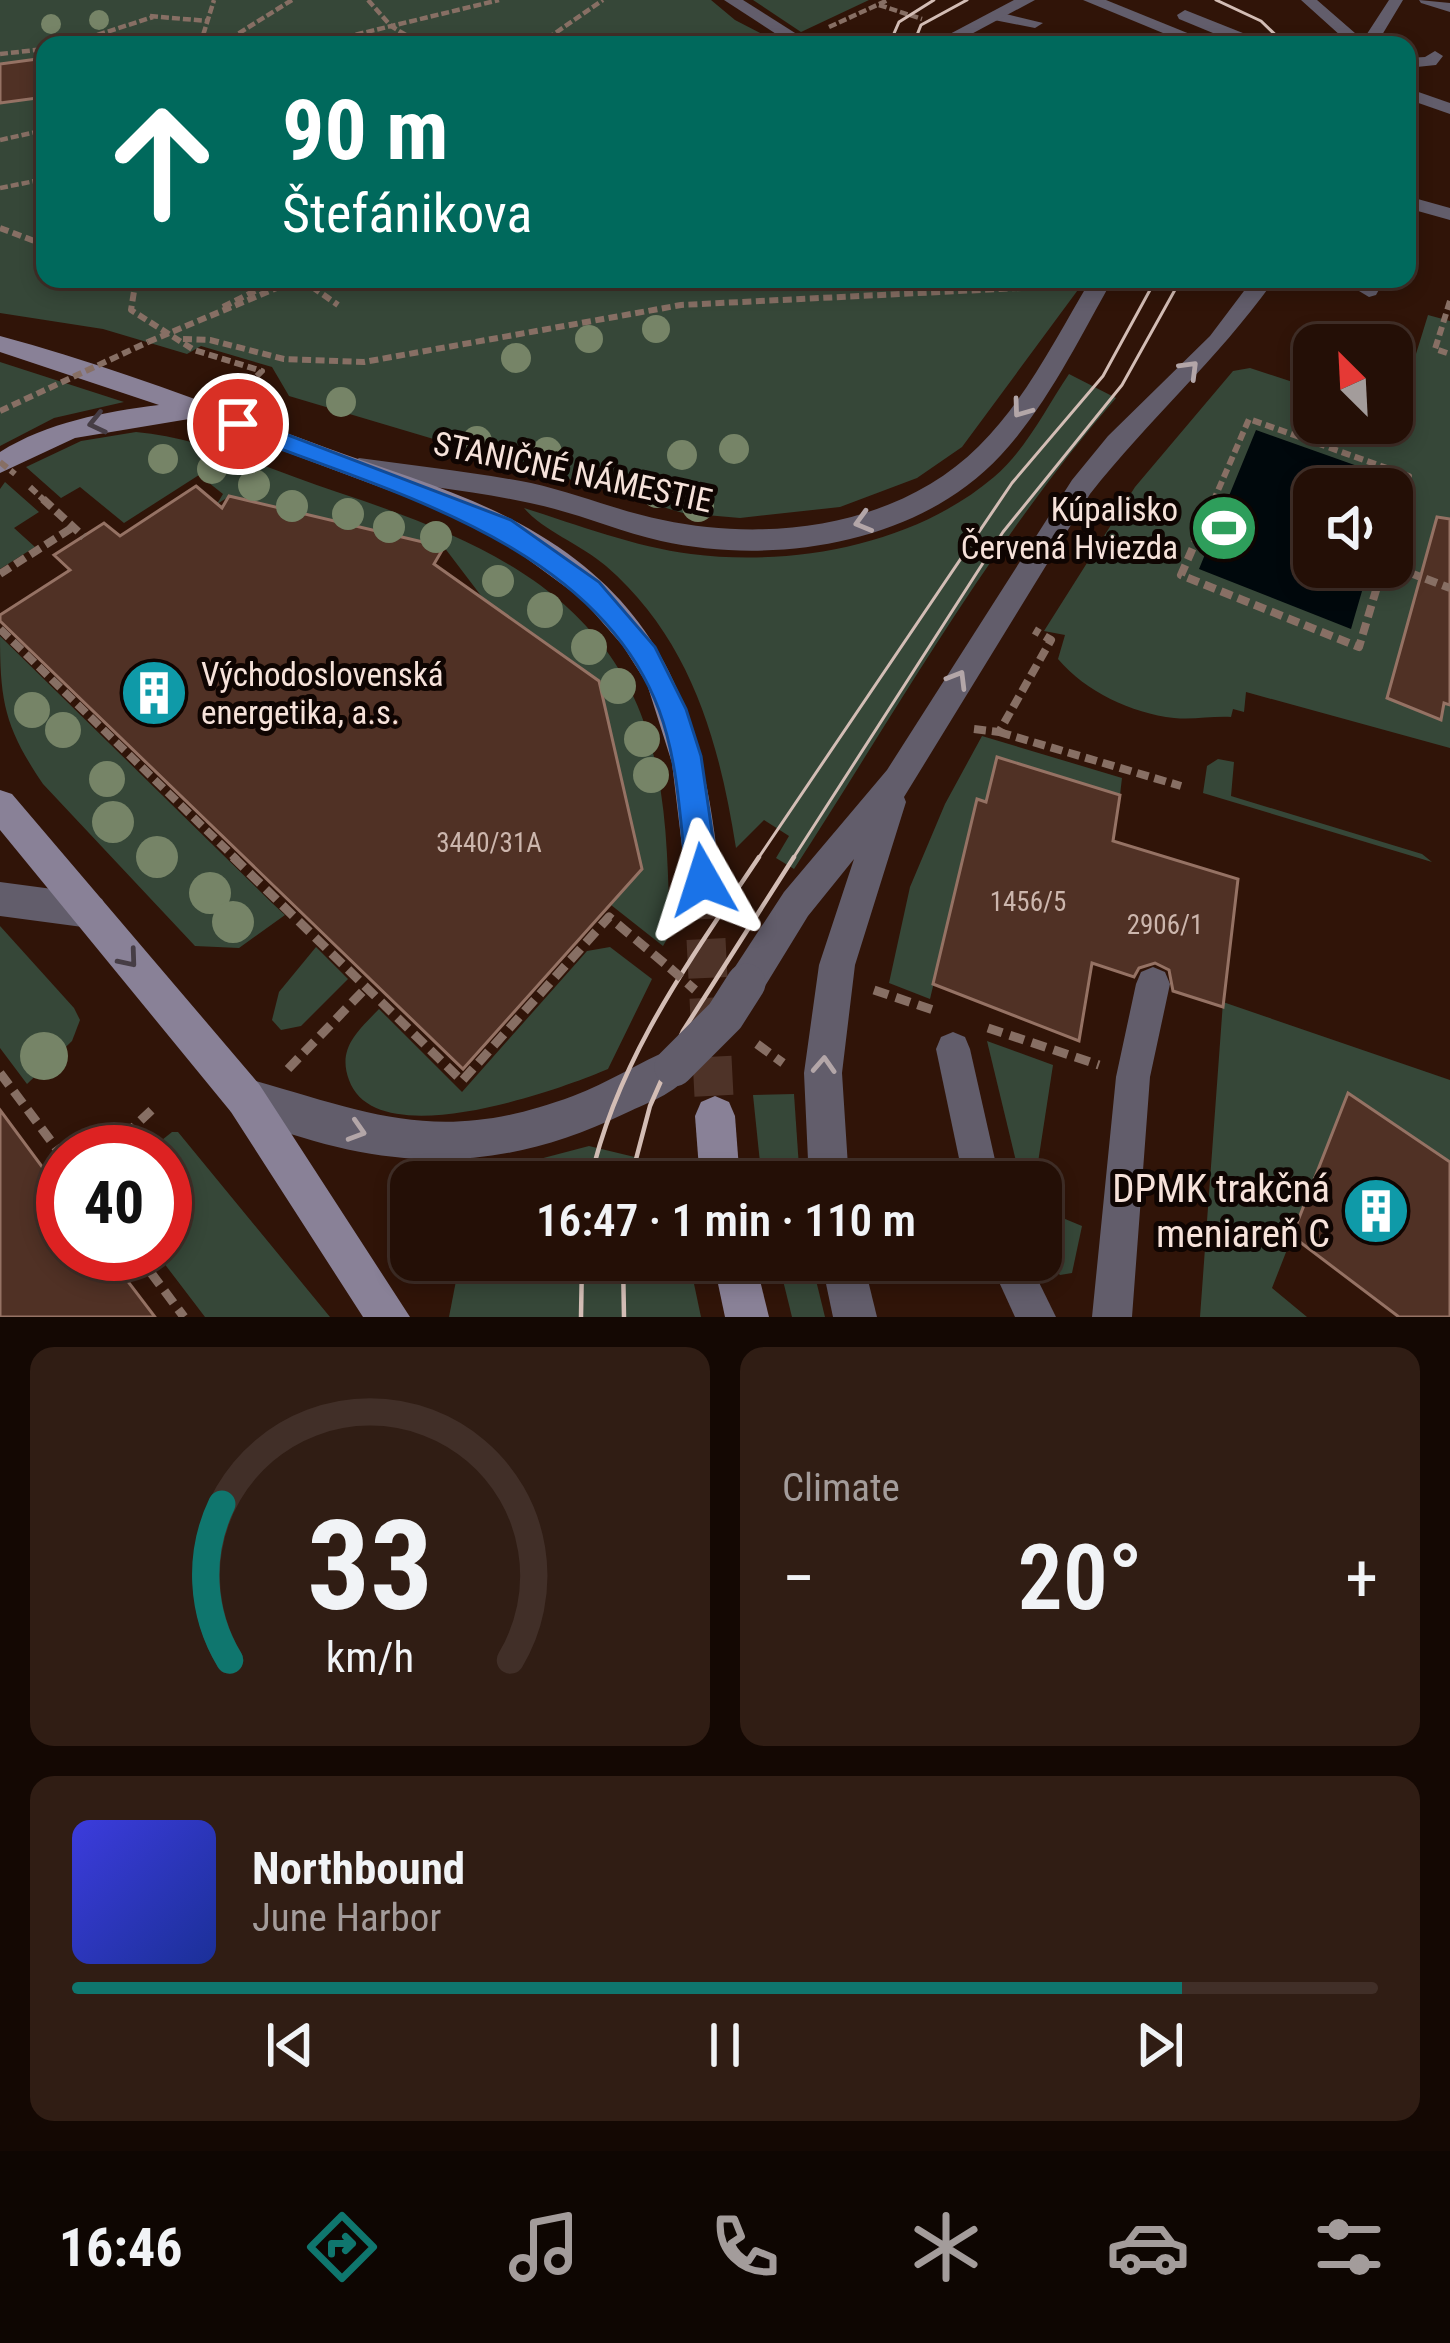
<!DOCTYPE html>
<meta charset="utf-8">
<style>
:root{--surface:#240f06;--page:#301d14;--text:#f1f3f6;--muted:#a39c9b;--line:#412f28;--accent:#0f766e}
body{margin:0;font-family:"Roboto Condensed",sans-serif;background:var(--page);color:var(--text);height:100vh;display:flex;flex-direction:column;font-size:45px;white-space:nowrap}
*{box-sizing:border-box;margin:0}
p{font-size:39px;color:var(--muted)}
.icon{flex:none;width:66px;height:66px;fill:none;stroke:currentColor;stroke-width:2;stroke-linecap:round;stroke-linejoin:round}
.map{position:relative;height:1317px;overflow:hidden}
.panel{display:flex;flex-direction:column;gap:30px;padding:30px;background:#140803;flex:1}
.panel>*{flex:none}
.banner{position:absolute;left:36px;top:36px;width:1380px;height:252px;border-radius:24px;box-shadow:0 6px 18px #0003,0 0 0 3px var(--line);background:#00695c;color:#fff;overflow:hidden}
.needle{width:78px;rotate:336deg}
.buttons{position:absolute;left:1293px;top:324px;display:grid;gap:24px}
.buttons a{display:grid;place-items:center;width:120px;height:120px;border-radius:24px;background:var(--surface);box-shadow:0 6px 18px #0003,0 0 0 3px var(--line);font-size:60px}
.speed{position:absolute;left:36px;top:1125px;display:flex;gap:24px;font-size:60px;font-weight:700;text-align:center}
.speed>*{display:grid;place-content:center;width:156px;height:156px;border-radius:50%;background:var(--surface);box-shadow:0 6px 18px #0003,0 0 0 3px var(--line);line-height:1}
.speed .limit{border:18px solid #d22;background:#fff;color:#111}
.pin{position:absolute;display:grid;place-items:center;width:102px;height:102px;color:#fff;margin:-51px;border:6px solid #fff;border-radius:50%;box-shadow:0 3px 12px #0007}
.me{position:absolute;width:132px;margin:-66px;rotate:354deg;stroke-linejoin:round;filter:drop-shadow(0 0 9px #0008)}
.turn{display:flex;align-items:center;gap:42px;height:252px;padding:0 48px;font-size:54px}
.turn .icon{width:156px;height:156px;stroke-width:2.5}
.turn b{display:block;font-size:84px;line-height:102px}
.big{font-size:90px;font-weight:600;line-height:1.1}
.panel .widget{flex:1;display:flex;flex-direction:column;justify-content:center;gap:18px;min-width:0;padding:0 42px;border-radius:24px;background:var(--page)}
.panel .dial{align-items:center;gap:0}
.dial svg{height:312px;overflow:visible;fill:none;stroke:var(--line);stroke-width:7;stroke-linecap:round;text-anchor:middle}
.dial text{fill:var(--text);stroke:none}
.song{display:flex;align-items:center;gap:36px}
.cover{width:144px;height:144px;border-radius:18px;background:linear-gradient(135deg,hsl(240 70% 55%),hsl(230 70% 35%))}
.played{height:12px;border-radius:6px;background:linear-gradient(90deg,var(--accent) 85%,var(--line) 85%)}
.keys{display:flex;justify-content:space-around;direction:ltr}
.heat{display:flex;justify-content:space-between;align-items:center;font-size:66px;direction:ltr}
.panel .tiles{flex:1;display:grid;gap:30px;grid-template-columns:1fr 1fr}
.widget:last-child{grid-column:span 2}
.trip{position:absolute;left:390px;top:1161px;width:672px;height:120px;border-radius:24px;background:var(--surface);box-shadow:0 6px 18px #0003,0 0 0 3px var(--line);font-weight:600;line-height:120px;text-align:center}
.menu{display:flex;height:192px;justify-content:space-around;align-items:center;background:#0e0602;color:var(--muted)}
.menu .icon{width:84px;height:84px}
.menu .current{color:var(--accent)}
.menu b{font-size:54px;color:var(--text)}
.map>svg:first-child{display:block}
.green{fill:#364738;fill-rule:evenodd}
.water{fill:#00080c}
.building{fill:#503125;stroke:#957264;stroke-width:3}
.lines{fill:none;stroke-linecap:round;stroke-linejoin:round}
.secondary-tunnel{stroke:#4e3328;stroke-width:39;stroke-dasharray:39 20;stroke-linecap:butt}
.path-far3{stroke:#876f64;stroke-width:4.5;stroke-dasharray:8 3;stroke-linecap:butt}
.path-far2{stroke:#876f64;stroke-width:6;stroke-dasharray:9 4.5;stroke-linecap:butt}
.path-far1{stroke:#876f64;stroke-width:8;stroke-dasharray:12 6;stroke-linecap:butt}
.path{stroke:#876f64;stroke-width:9;stroke-dasharray:15 8;stroke-linecap:butt}
.lane{fill:#625d6b;fill-rule:evenodd}
.street{fill:#625d6b;fill-rule:evenodd}
.secondary{fill:#898197;fill-rule:evenodd}
.tram-far1{stroke:#d3bdb5;stroke-width:3}
.tram{stroke:#d3bdb5;stroke-width:4.5}
.path-bridge-far1{stroke:#876f64;stroke-width:6;stroke-dasharray:9 4.5;stroke-linecap:butt}
.path-bridge{stroke:#876f64;stroke-width:9;stroke-dasharray:15 8;stroke-linecap:butt}
.street-bridge{stroke:#625d6b;stroke-width:39}
.tree{fill:#768467}
.oneway{stroke:#b3a6a8}
.oneway2{stroke:#463d45}
.route{fill:#1a73e8;stroke:#114b97;stroke-width:3}
.labels{text-anchor:middle;dominant-baseline:central;stroke-width:10;stroke-linejoin:round;paint-order:stroke}
.number-label{font-size:27px;fill:#ccb6ad}
.street-label{font-size:33px;fill:#f6e2da;stroke:#0f0502}
.poi-label{font-size:33px;fill:#f6e2da;stroke:#0f0502;text-anchor:end}
.near-poi-label{font-size:39px;fill:#f6e2da;stroke:#0f0502;text-anchor:end}
</style>
<div class="map">
<svg width="1450" height="1317" viewBox="0 0 1450 1317">
<rect width="100%" height="100%" fill="#301408"/>
<g class="green">
<polygon points="0,0 711,0 735,20 783,45 45,45 45,279 1086,279 962,447 917,478 840,507 740,518 683,513 289,396 272,367 201,346 187,354 103,329 0,313"/>
<polygon points="753,0 869,0 801,32"/>
<path d="M1428,315L1450,321V748L1246,692L1244,712L1233,709L1231,717C1212,716 1193,720 1174,718C1131,713 1086,692 1058,659L1065,635L1044,631L1135,487L1233,371L1250,368L1314,389V423L1395,422ZM1314,489H1392V567H1314Z"/>
<polygon points="0,362 124,402 54,418 0,446"/>
<path d="M1069,374L1116,398C991,542 897,710 794,869L776,858L789,836L764,820L736,848C719,741 691,640 606,566C582,545 542,530 524,508C578,525 635,547 691,554C793,567 914,545 994,477C1026,450 1046,408 1069,374Z"/>
<path d="M136,432C204,438 273,471 337,492C485,541 624,599 657,770C668,824 668,879 670,934L663,946L611,905L642,869L599,681L482,597L444,547L230,496L217,504L223,494L199,475L124,523L80,487L61,498L26,467L81,441Z"/>
<polygon points="5,482 39,512 14,528 35,547 0,569 0,489"/>
<path d="M0,636L272,903L285,915L239,948L195,946L43,784C5,728 0,702 0,636Z"/>
<polygon points="982,736 1122,778 1120,795 998,757 986,802 977,800 930,999 889,983 910,887 945,804"/>
<polygon points="1218,759 1234,762 1231,796 1422,854 1432,862 1203,793 1207,766"/>
<polygon points="0,926 74,1008 80,1020 72,1041 27,1084 0,1048"/>
<polygon points="316,947 348,979 301,1026 281,1030 272,1020 279,992"/>
<path d="M610,947L652,979L608,1069C559,1090 376,1156 349,1080C337,1048 358,1031 379,1009L462,1092L587,951Z"/>
<polygon points="1223,1002 1450,1080 1450,1162 1348,1094 1272,1288 1307,1317 1200,1317"/>
<polygon points="987,1041 1053,1065 1035,1182 1021,1182"/>
<polygon points="794,1094 800,1182 762,1182 753,1095"/>
<polygon points="172,1132 178,1132 330,1317 205,1317 157,1254 165,1254 165,1159 171,1152 162,1140"/>
<polygon points="589,1146 676,1167 677,1182 505,1182 532,1161"/>
<path d="M1041,1209L1082,1226L1072,1273L1060,1275C1041,1255 1041,1236 1041,1209Z"/>
<polygon points="460,1260 689,1260 701,1317 449,1317"/>
<polygon points="778,1260 811,1260 825,1317 792,1317"/>
</g>
<polygon class="water" points="1256,430 1394,479 1391,489 1314,489 1314,567 1369,567 1351,629 1199,569"/>
<g class="building">
<polygon points="45,58 45,97 0,103 0,64"/>
<polygon points="196,486 222,508 229,496 444,547 434,564 599,681 642,869 463,1069 0,621 0,615 70,570 54,555 104,523 120,536"/>
<polygon points="1437,517 1450,519 1450,705 1444,703 1441,720 1387,698"/>
<polygon points="997,757 1120,795 1113,841 1238,879 1223,1007 1173,991 1169,970 1155,963 1139,968 1134,977 1092,963 1079,1041 933,984 977,799 986,802"/>
<polygon points="1348,1093 1450,1162 1450,1317 1399,1317 1292,1236"/>
<polygon points="0,1110 63,1195 63,1254 107,1254 155,1317 0,1317"/>
</g>
<g class="lines">
<polyline class="secondary-tunnel" points="703,880 715,1116"/>
<g class="path-far3">
<polyline points="368,0 391,26 422,45"/>
<polyline points="879,5 922,19"/>
<polyline points="150,16 207,21"/>
<polyline points="829,27 888,0"/>
<polyline points="66,45 153,17"/>
<polyline points="200,45 214,0"/>
<polyline points="220,45 292,0"/>
<polyline points="313,45 499,0"/>
<polyline points="538,45 603,0"/>
<polyline points="0,54 45,49"/>
<polyline points="0,140 45,130"/>
<polyline points="0,188 45,179"/>
</g>
<g class="path-far2">
<polyline points="0,228 45,245"/>
<polyline points="136,279 131,310 194,350 262,371 253,380 242,377"/>
<polyline points="301,279 338,305"/>
<polyline points="1450,301 1435,349 1450,354"/>
<polyline points="223,307 279,279"/>
<polyline points="183,339 210,340 284,359 364,362 681,305 1059,286"/>
<polyline points="148,342 298,279"/>
<polyline points="30,487 46,502"/>
<polyline points="1213,502 1249,419 1409,476 1402,502"/>
</g>
<g class="path-far1">
<polyline points="43,499 84,537"/>
<polyline points="1214,499 1181,575 1359,647 1383,567"/>
<polyline points="1392,535 1402,499"/>
<polyline points="1392,566 1450,588"/>
<polyline points="0,574 73,527"/>
<polyline points="0,629 237,860"/>
<polyline points="974,729 999,732 1051,640 1034,630"/>
<polyline points="999,732 1181,786"/>
</g>
<g class="path">
<polyline points="233,857 462,1081 609,917 670,968"/>
<polyline points="874,990 939,1012"/>
<polyline points="988,1028 1099,1065"/>
<polyline points="757,1044 783,1063"/>
<polyline points="288,1069 366,988"/>
<polyline points="0,1073 63,1157"/>
<polyline points="107,1152 157,1105"/>
<polyline points="137,1254 184,1317"/>
</g>
<g class="lane">
<polygon points="1301,0 1317,0 1363,40 1389,0 1403,0 1376,45 1351,45"/>
<polygon points="1419,0 1450,3 1450,12 1421,3"/>
<polygon points="994,11 1043,23 1035,28 989,19 986,16"/>
<polygon points="1435,51 1443,56 1436,65 1407,68 1407,58 1425,57"/>
<polygon points="1407,88 1450,103 1450,114 1407,99"/>
<polygon points="1407,196 1450,208 1450,220 1407,208"/>
<polygon points="1365,279 1385,279 1376,295 1369,297 1359,291"/>
<polygon points="1153,967 1165,972 1170,984 1150,1077 1132,1317 1092,1317 1116,1077 1136,984 1141,972"/>
<polygon points="953,1032 965,1037 970,1049 1000,1182 964,1182 936,1049 941,1037"/>
<polygon points="989,1260 1028,1260 1056,1317 1015,1317"/>
</g>
<g class="street">
<polygon points="724,0 743,0 814,45 793,45"/>
<polygon points="1014,0 1035,0 951,45 929,45"/>
<polygon points="1083,0 1106,0 1217,45 1192,45"/>
<polygon points="1185,10 1263,41 1266,45 1242,45 1179,19 1177,15"/>
<path d="M1091,279H1113C1079,339 1048,404 1001,455C919,544 775,566 661,541C617,531 575,512 530,503C474,491 416,485 359,476L346,467L359,458C416,466 474,472 531,483C576,493 618,511 663,520C771,543 899,526 979,446C1027,398 1057,336 1091,279Z"/>
<path d="M1253,279H1275C1220,357 1149,419 1090,494L904,797L906,802L855,965L842,1073L849,1182H809L804,1073L819,965L854,859L808,916L759,996L746,1001L733,996L728,983L733,970L784,892L887,770L1072,480L1108,436L1210,336Z"/>
<polygon points="0,882 90,894 102,899 108,911 102,923 90,928 0,916"/>
<path d="M674,1048L688,1053L693,1067C683,1091 649,1102 626,1113C487,1180 372,1170 231,1112L225,1098L231,1084L245,1078C373,1114 439,1146 573,1096C608,1083 639,1062 674,1048Z"/>
<polygon points="821,1260 863,1260 877,1317 833,1317"/>
</g>
<g class="secondary">
<path d="M0,336C111,366 220,408 327,448C384,469 443,486 497,512C662,591 703,710 720,880L715,892L703,897L691,892L686,880L672,763L647,684L623,646L582,599L496,536L428,505L195,418L75,438L0,473V452C48,422 104,412 159,405L0,352Z"/>
<polygon points="0,790 12,794 259,1084 410,1317 363,1317 231,1112 0,830"/>
<polygon points="715,1096 729,1102 735,1116 740,1182 700,1182 695,1116 701,1102"/>
<polygon points="713,1260 755,1260 769,1317 725,1317"/>
</g>
<g class="tram-far1">
<polyline points="1216,0 1261,21 1286,45"/>
<polyline points="889,45 899,22 934,0"/>
<polyline points="913,45 921,25 967,0"/>
<polyline points="757,860 1012,483 1103,376 1156,279"/>
<polyline points="792,860 1003,532 1122,385 1181,279"/>
</g>
<g class="tram">
<path d="M590,1182C617,1059 690,960 759,857"/>
<polyline points="630,1182 650,1106 683,1031 794,857"/>
<polyline points="623,1260 624,1317"/>
<polyline points="581,1317 582,1260"/>
</g>
<g class="path-bridge-far1">
<polyline points="0,411 148,342"/>
<polyline points="0,462 15,474"/>
</g>
<polyline class="path-bridge" points="670,968 695,990"/>
<polyline class="street-bridge" points="674,1067 725,1016 746,983"/>
</g>
<g class="tree">
<circle cx="99" cy="20" r="10"/>
<circle cx="51" cy="24" r="10"/>
<circle cx="656" cy="329" r="14"/>
<circle cx="589" cy="339" r="14"/>
<circle cx="516" cy="358" r="15"/>
<circle cx="341" cy="402" r="15"/>
<circle cx="477" cy="441" r="15"/>
<circle cx="734" cy="449" r="15"/>
<circle cx="547" cy="452" r="15"/>
<circle cx="682" cy="455" r="15"/>
<circle cx="163" cy="459" r="15"/>
<circle cx="212" cy="469" r="15"/>
<circle cx="254" cy="485" r="16"/>
<circle cx="657" cy="492" r="16"/>
<circle cx="292" cy="506" r="16"/>
<circle cx="698" cy="506" r="16"/>
<circle cx="348" cy="514" r="16"/>
<circle cx="389" cy="527" r="16"/>
<circle cx="436" cy="537" r="16"/>
<circle cx="498" cy="581" r="16"/>
<circle cx="545" cy="610" r="18"/>
<circle cx="589" cy="647" r="18"/>
<circle cx="618" cy="686" r="18"/>
<circle cx="32" cy="710" r="18"/>
<circle cx="63" cy="730" r="18"/>
<circle cx="642" cy="739" r="18"/>
<circle cx="651" cy="775" r="18"/>
<circle cx="107" cy="779" r="18"/>
<circle cx="113" cy="822" r="21"/>
<circle cx="157" cy="857" r="21"/>
<circle cx="210" cy="893" r="21"/>
<circle cx="233" cy="922" r="21"/>
<circle cx="44" cy="1056" r="24"/>
</g>
<defs><path id="oneway-chevron" d="M-2-3.5L2.5 0L-2 3.5" fill="none" stroke-width="1.6" stroke-linecap="round" stroke-linejoin="round" transform="scale(3)"/></defs>
<g class="oneway">
<use href="#oneway-chevron" transform="translate(1190 369) rotate(-45)"/>
<use href="#oneway-chevron" transform="translate(1021 409) rotate(126)"/>
<use href="#oneway-chevron" transform="translate(863 522) rotate(164)"/>
<use href="#oneway-chevron" transform="translate(958 679) rotate(-59)"/>
<use href="#oneway-chevron" transform="translate(824 1065) rotate(-87)"/>
<use href="#oneway-chevron" transform="translate(357 1131) rotate(17)"/>
</g>
<g class="oneway2">
<use href="#oneway-chevron" transform="translate(97 423) rotate(167)"/>
<use href="#oneway-chevron" transform="translate(129 959) rotate(50)"/>
</g>
<path class="route" d="M238,416L511,520L599,582L655,647L686,709L701,756L719,880L714,891L703,896L692,891L687,880C680,824 679,764 659,710C596,541 380,489 230,430V419Z"/>
<defs>
<g id="stadium-disc" transform="scale(3.45)"><circle r="9.5" fill="#2e9e5b" stroke="#0f0502"/><path d="M0-5a6.5 5 0 1 0 0 10a6.5 5 0 1 0 0-10ZM-3.5-1.8h7v3.6h-7Z" fill="#fff"/></g>
<g id="building-disc" transform="scale(3.45)"><circle r="9.5" fill="#0f9aa8" stroke="#0f0502"/><path d="M-4-6H4V6H1V3H-1V6H-4ZM-2.5-4.3h1.7v1.8h-1.7ZM.8-4.3h1.7v1.8H.8ZM-2.5-1h1.7V.8h-1.7ZM.8-1h1.7V.8H.8Z" fill="#fff"/></g>
</defs>
<g fill-rule="evenodd">
<use href="#stadium-disc" x="1224" y="528"/>
<use href="#building-disc" x="154" y="693"/>
<use href="#building-disc" x="1376" y="1211"/>
</g>
<g class="labels">
<g class="number-label">
<text x="489" y="843">3440/31A</text>
<text x="1028" y="902">1456/5</text>
<text x="1165" y="925">2906/1</text>
</g>
<g class="street-label">
<text transform="translate(573 472) rotate(12)">STANIČNÉ NÁMESTIE</text>
</g>
<g class="poi-label">
<text x="1178" y="509">Kúpalisko<tspan x="1178" dy="38">Červená Hviezda</tspan></text>
<text x="201" y="674" text-anchor="start">Východoslovenská<tspan x="201" dy="38">energetika, a.s.</tspan></text>
</g>
<g class="near-poi-label">
<text x="1330" y="1189">DPMK trakčná<tspan x="1330" dy="45">meniareň C</tspan></text>
</g>
</g>
</svg>
<div class="buttons">
<a><svg class="needle" viewBox="-14 -14 28 28"><path d="M0-13l5 13h-10z" fill="#e53935"/><path d="M0 13l5-13h-10z" fill="#a39c9b"/></svg></a>
<a><svg class="icon" aria-label="sound" viewBox="0 0 24 24"><path d="M4 9h4l5-4v14l-5-4H4zM17 9q2 3 0 6"/></svg></a>
</div>
<div class="speed"><div class="limit">40</div></div>
<div class="pin" style="left:238px;top:424px;background:#d93025"><svg class="icon" aria-label="arrive" viewBox="0 0 24 24"><path d="M6 21V4h12l-3 4 3 4H6"/></svg></div>
<svg class="me" style="left:703px;top:880px" viewBox="-20 -20 40 40"><path d="M0-17L14 15 0 8-14 15z" fill="#1a73e8" stroke="#fff" stroke-width="4"/></svg>
<div class="trip">16:47 · 1 min · 110 m</div>
<div class="banner">
<div class="turn"><svg class="icon" aria-label="ahead" viewBox="0 0 24 24"><path d="M12 20V5M6 11l6-6 6 6"/></svg><div><b>90 m</b>Štefánikova</div></div>
</div>
</div>
<section class="panel">
<div class="tiles">
<div class="widget dial"><svg viewBox="0 0 100 80">
<path d="M14 69A42 42 0 1 1 86 69"/>
<path d="M14 69A42 42 0 0 1 12 29" stroke="#0f766e"/>
<text x="50" y="56" font-size="32" font-weight="700">33</text>
<text x="50" y="72" font-size="11">km/h</text>
</svg></div>
<div class="widget"><p>Climate</p>
<div class="heat"><a>−</a><b class="big">20°</b><a>+</a></div>
</div>
<div class="widget">
<div class="song"><i class="cover"></i><div><b>Northbound</b><p>June Harbor</p></div></div>
<div class="played"></div>
<div class="keys"><svg class="icon" aria-label="previous" viewBox="0 0 24 24"><path d="M18 5L8 12l10 7zM5 5v14"/></svg><svg class="icon" aria-label="pause" viewBox="0 0 24 24"><path d="M8 5v14M16 5v14"/></svg><svg class="icon" aria-label="next" viewBox="0 0 24 24"><path d="M6 5l10 7-10 7zM19 5v14"/></svg></div>
</div>
</div>
</section>
<nav class="menu">
<b>16:46</b>
<svg class="icon current" aria-label="directions" viewBox="0 0 24 24"><path d="M12 3l9 9-9 9-9-9zM9 14v-3h6M13 9l2 2-2 2"/></svg>
<svg class="icon" aria-label="music" viewBox="0 0 24 24"><path d="M9 18V5l10-2v13"/><circle cx="6" cy="18" r="3"/><circle cx="16" cy="16" r="3"/></svg>
<svg class="icon" aria-label="phone" viewBox="0 0 24 24"><path d="M5 4h4l2 5-3 2q2 4 5 5l2-3 5 2v4C11 20 4 13 5 4z"/></svg>
<svg class="icon" aria-label="climate" viewBox="0 0 24 24"><path d="M12 3v18M4 7l16 10M4 17L20 7"/></svg>
<svg class="icon" aria-label="car" viewBox="0 0 24 24"><path d="M5 17H2v-5l4-1 3-4h7l3 4 3 1v5h-3M9 17h6M6 11h13"/><circle cx="7" cy="17" r="2"/><circle cx="17" cy="17" r="2"/></svg>
<svg class="icon" aria-label="filters" viewBox="0 0 24 24"><path d="M4 7h16M4 17h16"/><circle cx="9" cy="7" r="2"/><circle cx="15" cy="17" r="2"/></svg>
</nav>
